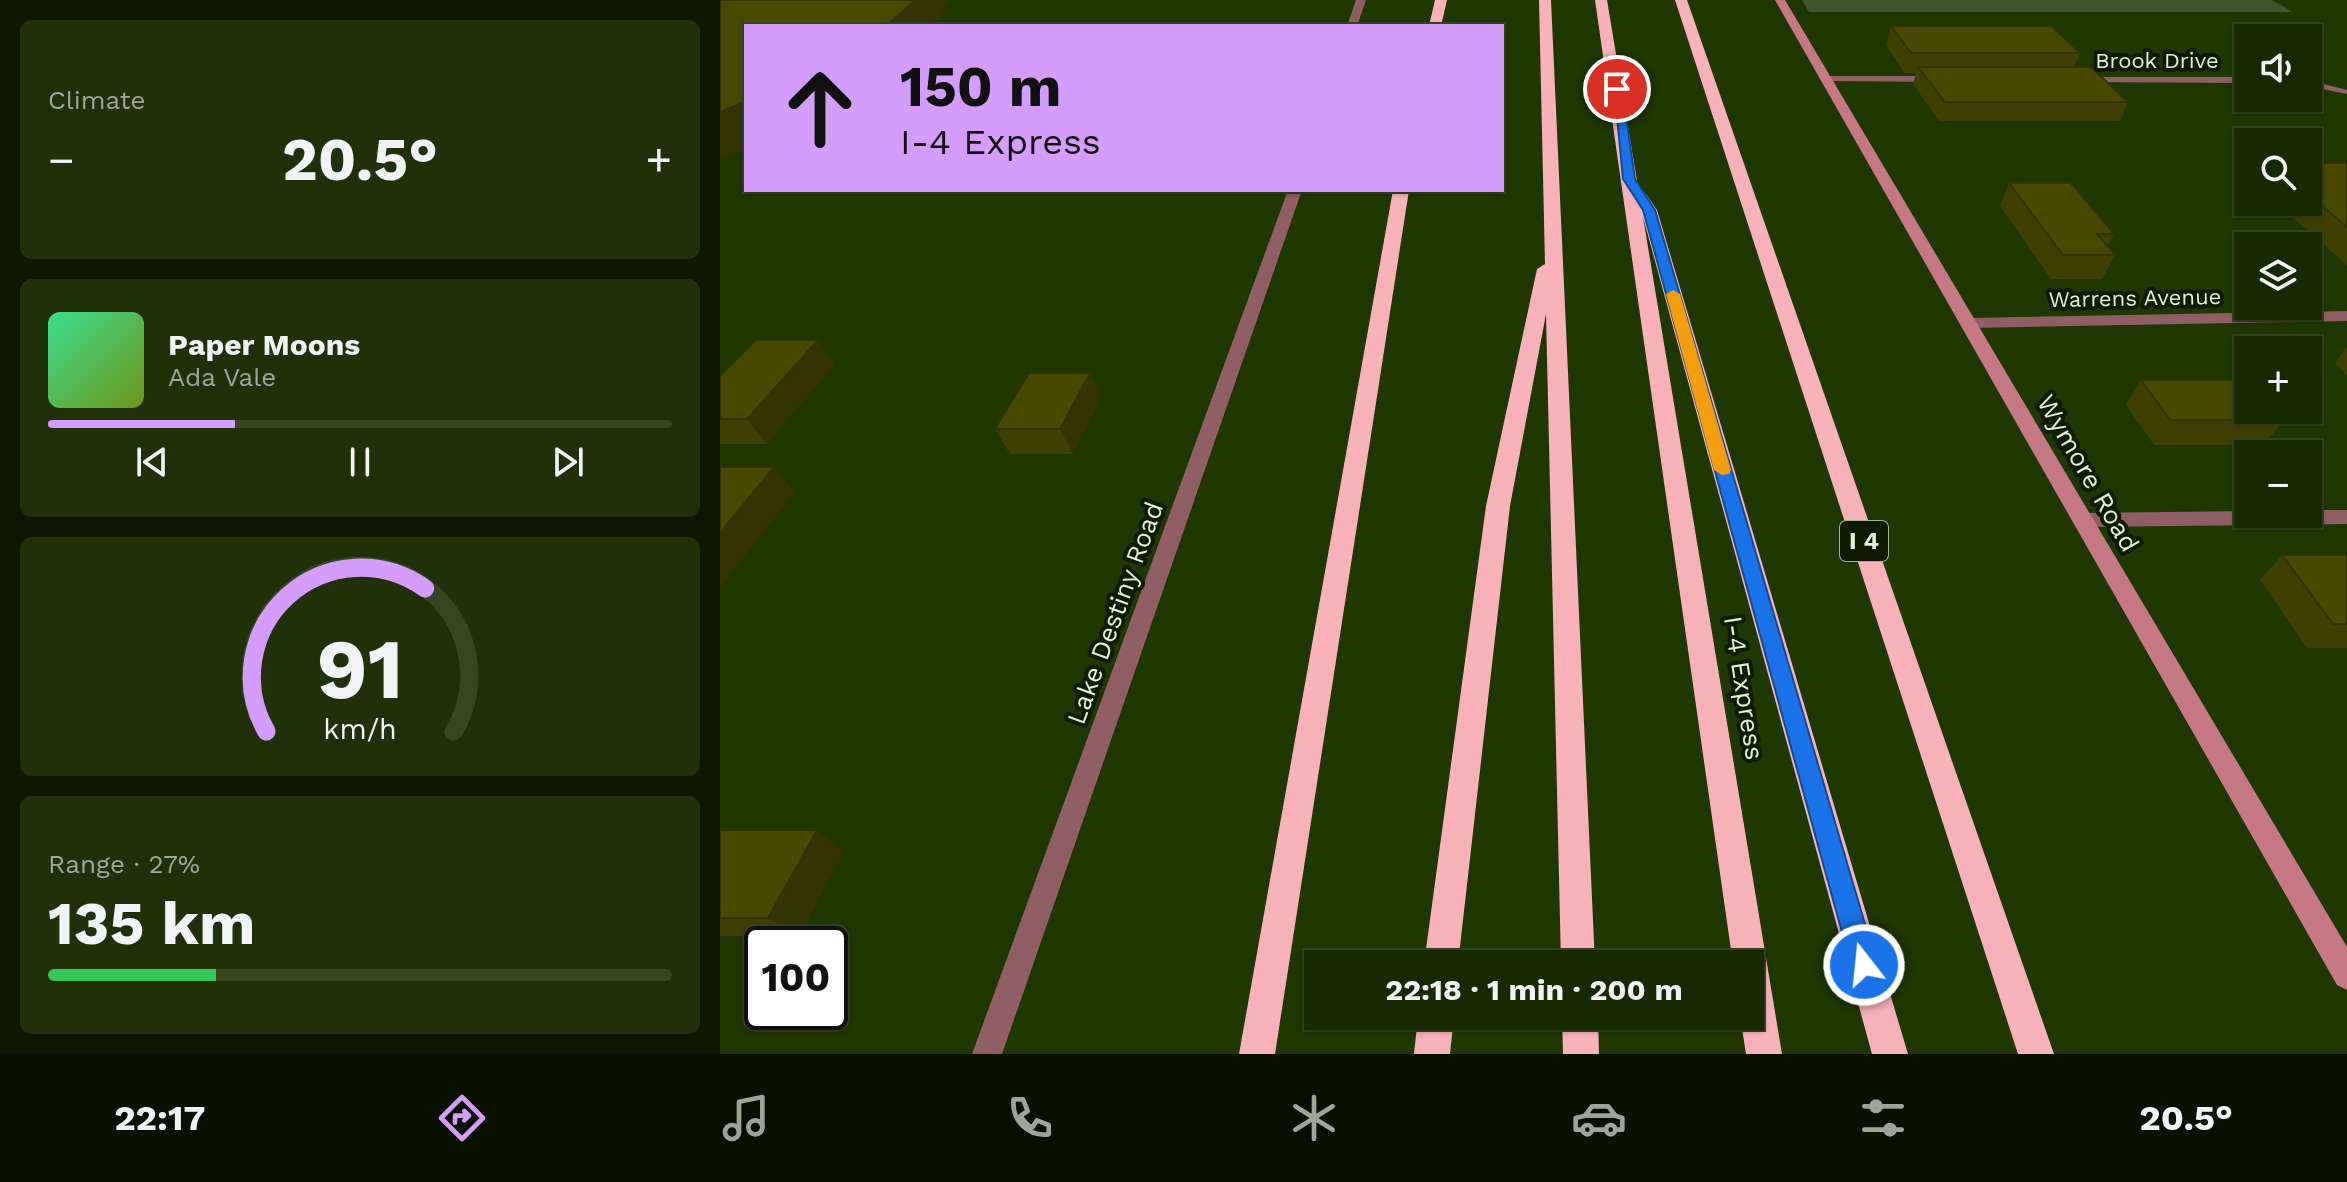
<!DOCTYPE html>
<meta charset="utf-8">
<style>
:root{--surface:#172900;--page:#20310a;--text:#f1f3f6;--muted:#9ea699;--line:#364522;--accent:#d49cfb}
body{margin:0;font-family:"Work Sans",sans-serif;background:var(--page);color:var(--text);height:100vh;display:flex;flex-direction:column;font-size:30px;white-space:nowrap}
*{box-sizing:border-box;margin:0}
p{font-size:26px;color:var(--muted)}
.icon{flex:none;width:44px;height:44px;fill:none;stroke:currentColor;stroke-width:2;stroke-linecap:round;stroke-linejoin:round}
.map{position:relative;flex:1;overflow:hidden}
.sheet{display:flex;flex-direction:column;gap:20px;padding:20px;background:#0d1700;width:720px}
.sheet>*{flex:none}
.banner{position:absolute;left:24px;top:24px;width:760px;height:168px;border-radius:0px;box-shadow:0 2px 6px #0004,0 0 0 2px var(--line);background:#d49cfb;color:#111;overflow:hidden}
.fabs{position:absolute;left:1514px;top:24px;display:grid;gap:16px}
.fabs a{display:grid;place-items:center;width:88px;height:88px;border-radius:0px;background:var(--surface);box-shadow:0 2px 6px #0004,0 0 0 2px var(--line);font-size:40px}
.speed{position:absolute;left:24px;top:926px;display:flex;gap:16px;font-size:40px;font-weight:700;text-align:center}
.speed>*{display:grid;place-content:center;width:104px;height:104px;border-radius:50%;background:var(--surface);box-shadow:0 2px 6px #0004,0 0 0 2px var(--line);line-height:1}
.speed .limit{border:4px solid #111;border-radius:12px;background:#fff;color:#111}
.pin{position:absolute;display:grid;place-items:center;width:68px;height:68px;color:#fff;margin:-34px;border:4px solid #fff;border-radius:50%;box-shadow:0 2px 8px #0007}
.me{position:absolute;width:88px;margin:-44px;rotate:344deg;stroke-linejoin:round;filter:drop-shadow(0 0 6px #0008)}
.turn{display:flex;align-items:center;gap:28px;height:168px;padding:0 24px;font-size:36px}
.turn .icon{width:104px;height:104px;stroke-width:2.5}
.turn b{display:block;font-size:56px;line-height:68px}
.big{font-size:60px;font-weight:700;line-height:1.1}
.sheet .card{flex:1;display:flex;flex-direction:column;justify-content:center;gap:12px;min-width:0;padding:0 28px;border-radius:12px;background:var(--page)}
.sheet .dial{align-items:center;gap:0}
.dial svg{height:208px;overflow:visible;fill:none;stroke:var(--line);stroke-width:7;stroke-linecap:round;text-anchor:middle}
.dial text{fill:var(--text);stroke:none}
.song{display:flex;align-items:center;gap:24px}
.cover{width:96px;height:96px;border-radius:12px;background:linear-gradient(135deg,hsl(150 70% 55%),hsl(80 70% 35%))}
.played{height:8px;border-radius:4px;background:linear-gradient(90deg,var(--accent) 30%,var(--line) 30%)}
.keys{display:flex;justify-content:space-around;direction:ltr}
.heat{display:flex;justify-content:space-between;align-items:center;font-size:44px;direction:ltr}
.charge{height:12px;border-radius:6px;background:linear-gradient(90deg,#34c759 27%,var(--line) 0)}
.trip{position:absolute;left:584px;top:950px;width:460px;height:80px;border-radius:0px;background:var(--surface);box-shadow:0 2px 6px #0004,0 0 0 2px var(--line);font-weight:700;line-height:80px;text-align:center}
.menu{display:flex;height:128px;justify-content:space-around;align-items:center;background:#091000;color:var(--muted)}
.menu .icon{width:56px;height:56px}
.menu .current{color:var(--accent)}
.menu b{font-size:36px;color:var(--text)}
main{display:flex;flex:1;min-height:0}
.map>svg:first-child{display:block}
.green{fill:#425530}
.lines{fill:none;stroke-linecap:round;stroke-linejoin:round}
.minor{fill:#905f66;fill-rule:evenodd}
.tertiary{fill:#905f66;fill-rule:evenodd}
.secondary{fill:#c67985;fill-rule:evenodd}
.motorway{fill:#f9b1ba;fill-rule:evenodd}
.wall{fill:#3f4002}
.shaded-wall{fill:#333401}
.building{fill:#494a02;stroke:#333401;stroke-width:2}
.route{fill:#1a73e8;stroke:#114b97;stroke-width:2}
.slow{fill:#f59e0b}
.labels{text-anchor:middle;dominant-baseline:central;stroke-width:8;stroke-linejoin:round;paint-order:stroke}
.far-street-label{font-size:22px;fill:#dff3ce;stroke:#0e1b01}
.shield{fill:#0e1b01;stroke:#a0b290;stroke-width:2}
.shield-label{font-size:24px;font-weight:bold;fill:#dff3ce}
.street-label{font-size:26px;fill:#dff3ce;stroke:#0e1b01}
</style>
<main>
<section class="sheet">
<div class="card"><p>Climate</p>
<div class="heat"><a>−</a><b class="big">20.5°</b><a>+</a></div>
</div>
<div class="card">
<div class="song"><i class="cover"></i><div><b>Paper Moons</b><p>Ada Vale</p></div></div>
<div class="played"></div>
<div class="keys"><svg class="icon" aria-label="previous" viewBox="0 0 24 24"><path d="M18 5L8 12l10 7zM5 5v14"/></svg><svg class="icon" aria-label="pause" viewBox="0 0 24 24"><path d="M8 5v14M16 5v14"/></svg><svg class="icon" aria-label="next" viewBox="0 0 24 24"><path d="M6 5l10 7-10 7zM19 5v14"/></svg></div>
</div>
<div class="card dial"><svg viewBox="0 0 100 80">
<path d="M14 69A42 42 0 1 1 86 69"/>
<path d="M14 69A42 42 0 0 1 75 14" stroke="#d49cfb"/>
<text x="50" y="56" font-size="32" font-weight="700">91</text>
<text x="50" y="72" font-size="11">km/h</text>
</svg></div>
<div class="card"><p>Range · 27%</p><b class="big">135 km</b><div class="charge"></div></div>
</section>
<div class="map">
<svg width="1627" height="1054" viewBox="0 0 1627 1054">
<rect width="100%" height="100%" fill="#1f3700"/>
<polygon class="green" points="1082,0 1552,0 1573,12 1089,12"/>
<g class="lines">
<g class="minor">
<polygon points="1106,76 1220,76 1225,79 1220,82 1102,81 1102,77"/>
<polygon points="1360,77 1528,77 1528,83 1356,82 1355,80"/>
<polygon points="1588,80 1627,90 1627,94 1588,86"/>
<polygon points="1627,311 1627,321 1251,328 1243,323 1251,318"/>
<polygon points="1588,510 1627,510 1627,524 1364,527 1354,520 1364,513 1528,511 1528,514 1588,514"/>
</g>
<g class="tertiary">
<polygon points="636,0 646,0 637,26 627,26"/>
<polygon points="568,190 582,190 282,1054 252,1054"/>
</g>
<polygon class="secondary" points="1055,0 1065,0 1627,947 1627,990 1617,985"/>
<g class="motorway">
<polygon points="715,0 727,0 721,26 709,26"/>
<polygon points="819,0 831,0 875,964 841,964 826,314 790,506 738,964 704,964 766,506 817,269 825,264"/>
<polygon points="875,0 887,0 919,193 926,194 937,210 1188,1054 1152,1054 923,217 1062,1054 1026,1054 1020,1016 1030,1016 1030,964 1013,964"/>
<polygon points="955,0 967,0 1334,1054 1298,1054"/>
<polygon points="673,190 689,190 555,1054 519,1054"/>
<polygon points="698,1016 734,1016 730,1054 694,1054"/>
<polygon points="842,1016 878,1016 879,1054 843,1054"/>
</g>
</g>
<g class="wall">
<polygon points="1171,26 1360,53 1354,67 1408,102 1400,121 1219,121 1193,84 1196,73 1185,73 1166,46"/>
<polygon points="1588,163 1627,163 1627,265 1555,202 1588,202"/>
<polygon points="1289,183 1394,234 1388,246 1395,255 1382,279 1331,279 1280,206"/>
<polygon points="1627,347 1627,376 1615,363"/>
<polygon points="115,364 47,444 0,444 0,376"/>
<polygon points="370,373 381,398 353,454 290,454 275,429"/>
<polygon points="1421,380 1564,420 1544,445 1434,445 1406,405"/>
<polygon points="1562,555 1627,555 1627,648 1587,648 1540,580"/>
<polygon points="0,830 124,851 79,936 0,936"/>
</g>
<g class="shaded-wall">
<polygon points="196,0 231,0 215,26 166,26"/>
<polygon points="26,101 26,149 0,161 0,112"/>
<polygon points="98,340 115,364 47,444 27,419"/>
<polygon points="370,373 381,398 353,454 340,429"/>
<polygon points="54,467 75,492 0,588 0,533"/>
<polygon points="97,830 124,851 79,936 48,918"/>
</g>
<g class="building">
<polygon points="0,0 196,0 166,26 26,26 26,101 0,112"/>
<polygon points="1171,26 1331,26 1360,53 1191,53"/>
<polygon points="1198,67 1371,67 1408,102 1225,102"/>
<polygon points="1588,163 1627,163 1627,227 1588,194"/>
<polygon points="1289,183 1351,183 1394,234 1377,234 1395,255 1343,255"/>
<polygon points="36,340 98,340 27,419 0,419 0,376"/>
<polygon points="309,373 370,373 340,429 275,429"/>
<polygon points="1421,380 1528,380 1528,410 1556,410 1564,420 1450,420"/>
<polygon points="0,467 54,467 0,533"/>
<polygon points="1562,555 1627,555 1627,624 1613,624"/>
<polygon points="0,830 97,830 48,918 0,918"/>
</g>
<polygon class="route" points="894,86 902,89 915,179 935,210 1157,965 1153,974 1144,978 1134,974 1131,965 923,210 903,179"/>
<polygon class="slow" points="953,290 960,294 1011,470 1009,474 1002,475 994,470 946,294"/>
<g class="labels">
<g class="far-street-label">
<text x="1437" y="60">Brook Drive</text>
<text transform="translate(1415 298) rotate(-1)">Warrens Avenue</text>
</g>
<rect class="shield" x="1120" y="521" width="48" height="40" rx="6"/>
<g class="shield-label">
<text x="1144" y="541">I 4</text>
</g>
<g class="street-label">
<text transform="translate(1368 473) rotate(60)">Wymore Road</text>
<text transform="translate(395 613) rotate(-70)">Lake Destiny Road</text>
<text transform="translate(1024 688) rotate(81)">I-4 Express</text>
</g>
</g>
</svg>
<div class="fabs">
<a><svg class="icon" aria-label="sound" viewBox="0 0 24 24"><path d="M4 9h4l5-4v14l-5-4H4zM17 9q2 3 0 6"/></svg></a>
<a><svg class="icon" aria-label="search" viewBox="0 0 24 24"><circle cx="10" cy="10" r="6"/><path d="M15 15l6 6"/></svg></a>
<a><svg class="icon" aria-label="layers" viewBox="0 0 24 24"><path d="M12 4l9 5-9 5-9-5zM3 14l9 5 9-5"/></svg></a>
<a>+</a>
<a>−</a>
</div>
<div class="speed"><div class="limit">100</div></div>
<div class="pin" style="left:897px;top:89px;background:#d93025"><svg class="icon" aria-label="arrive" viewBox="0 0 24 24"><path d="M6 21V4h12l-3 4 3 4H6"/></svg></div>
<svg class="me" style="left:1144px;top:965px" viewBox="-20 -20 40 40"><circle r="17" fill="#1a73e8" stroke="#fff" stroke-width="3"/><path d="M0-11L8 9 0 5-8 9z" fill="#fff"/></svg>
<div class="trip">22:18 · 1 min · 200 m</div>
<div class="banner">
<div class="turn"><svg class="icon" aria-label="ahead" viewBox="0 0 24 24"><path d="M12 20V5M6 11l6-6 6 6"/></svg><div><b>150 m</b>I-4 Express</div></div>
</div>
</div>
</main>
<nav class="menu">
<b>22:17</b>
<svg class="icon current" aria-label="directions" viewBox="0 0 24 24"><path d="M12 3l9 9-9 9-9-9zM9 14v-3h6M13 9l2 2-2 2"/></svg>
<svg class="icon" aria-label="music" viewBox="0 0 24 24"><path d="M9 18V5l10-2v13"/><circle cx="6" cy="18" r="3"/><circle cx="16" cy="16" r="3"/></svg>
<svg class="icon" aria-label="phone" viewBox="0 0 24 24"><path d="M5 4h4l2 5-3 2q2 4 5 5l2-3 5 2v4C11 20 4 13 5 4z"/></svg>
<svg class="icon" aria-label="climate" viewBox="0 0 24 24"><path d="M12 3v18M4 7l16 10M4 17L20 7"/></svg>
<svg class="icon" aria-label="car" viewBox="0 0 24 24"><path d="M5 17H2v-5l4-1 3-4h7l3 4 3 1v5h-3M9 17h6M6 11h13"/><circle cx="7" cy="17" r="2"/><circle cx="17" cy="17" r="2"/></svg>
<svg class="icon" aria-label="filters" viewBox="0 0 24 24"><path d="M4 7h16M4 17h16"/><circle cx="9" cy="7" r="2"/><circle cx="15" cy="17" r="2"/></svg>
<b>20.5°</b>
</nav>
